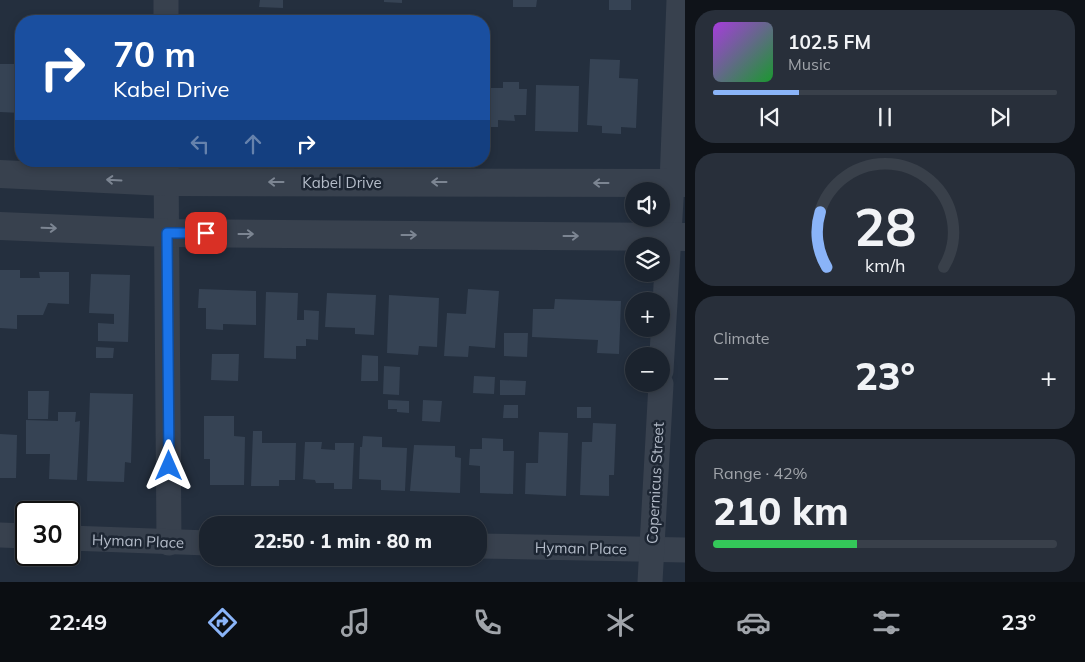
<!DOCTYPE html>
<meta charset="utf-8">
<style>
:root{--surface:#1b232e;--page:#282f3a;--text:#f1f3f6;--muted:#a0a4aa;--line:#39404a;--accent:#8ab4f8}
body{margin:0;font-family:Mulish,sans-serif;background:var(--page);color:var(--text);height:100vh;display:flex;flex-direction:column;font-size:19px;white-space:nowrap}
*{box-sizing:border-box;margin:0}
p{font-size:16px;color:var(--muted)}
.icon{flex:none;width:28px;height:28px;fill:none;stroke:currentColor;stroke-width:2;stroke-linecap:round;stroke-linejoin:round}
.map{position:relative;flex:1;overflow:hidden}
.side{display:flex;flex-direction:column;gap:10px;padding:10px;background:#0f1319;width:400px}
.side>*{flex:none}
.top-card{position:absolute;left:15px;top:15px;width:475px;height:152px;border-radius:20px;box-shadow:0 2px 8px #0003,0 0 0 1px var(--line);background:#1a4fa0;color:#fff;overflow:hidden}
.tools{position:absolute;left:625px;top:182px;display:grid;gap:10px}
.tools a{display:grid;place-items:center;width:45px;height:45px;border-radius:50%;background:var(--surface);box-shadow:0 2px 8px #0003,0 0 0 1px var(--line);font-size:25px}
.speed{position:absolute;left:15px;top:501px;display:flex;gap:10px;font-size:25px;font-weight:700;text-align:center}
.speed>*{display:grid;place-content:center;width:65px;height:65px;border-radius:50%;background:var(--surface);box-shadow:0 2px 8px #0003,0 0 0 1px var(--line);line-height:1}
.speed .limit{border:2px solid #111;border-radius:8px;background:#fff;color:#111}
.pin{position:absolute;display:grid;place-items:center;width:42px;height:42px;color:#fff;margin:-21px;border-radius:10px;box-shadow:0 2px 8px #0006}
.me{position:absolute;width:55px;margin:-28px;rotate:0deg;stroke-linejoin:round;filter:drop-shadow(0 0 4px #0008)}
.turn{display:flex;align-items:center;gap:18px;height:105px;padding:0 15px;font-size:22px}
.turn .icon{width:65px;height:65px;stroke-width:2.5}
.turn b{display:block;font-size:35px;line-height:42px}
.lanes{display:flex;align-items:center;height:48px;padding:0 15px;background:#0003;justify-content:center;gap:25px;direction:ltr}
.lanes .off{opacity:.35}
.big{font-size:38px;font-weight:800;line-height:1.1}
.side .widget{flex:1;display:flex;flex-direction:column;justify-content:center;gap:8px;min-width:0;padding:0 18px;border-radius:20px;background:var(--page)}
.side .dial{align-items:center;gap:0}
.dial svg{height:130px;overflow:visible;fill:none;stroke:var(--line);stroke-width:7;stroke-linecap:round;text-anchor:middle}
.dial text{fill:var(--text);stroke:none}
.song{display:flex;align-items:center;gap:15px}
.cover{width:60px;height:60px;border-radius:8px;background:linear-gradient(135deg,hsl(280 70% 55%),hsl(130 70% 35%))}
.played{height:5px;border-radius:2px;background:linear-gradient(90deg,var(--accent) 25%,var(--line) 25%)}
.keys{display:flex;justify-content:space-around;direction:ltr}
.heat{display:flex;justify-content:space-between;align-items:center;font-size:28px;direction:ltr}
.charge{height:8px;border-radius:4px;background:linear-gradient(90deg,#34c759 42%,var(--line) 0)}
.trip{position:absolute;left:199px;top:516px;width:288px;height:50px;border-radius:20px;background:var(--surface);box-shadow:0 2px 8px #0003,0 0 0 1px var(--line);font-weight:800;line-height:50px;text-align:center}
.dock{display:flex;height:80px;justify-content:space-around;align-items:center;background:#0b0e12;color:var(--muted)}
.dock .icon{width:35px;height:35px}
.dock .current{color:var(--accent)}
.dock b{font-size:22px;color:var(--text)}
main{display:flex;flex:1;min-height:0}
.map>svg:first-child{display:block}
.building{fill:#364354}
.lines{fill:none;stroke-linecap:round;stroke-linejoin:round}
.minor{stroke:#38414e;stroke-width:25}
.tertiary{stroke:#38414e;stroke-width:28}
.oneway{stroke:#7c8592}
.route-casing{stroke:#114b97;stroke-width:12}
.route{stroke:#1a73e8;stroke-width:9}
.labels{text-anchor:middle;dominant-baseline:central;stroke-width:5;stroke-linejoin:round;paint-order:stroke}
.street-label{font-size:15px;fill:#b4bcc9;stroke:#1d2633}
</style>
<main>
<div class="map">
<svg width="685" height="582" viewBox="0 0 685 582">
<rect width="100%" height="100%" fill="#242f3e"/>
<g class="building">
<polygon points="260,0 283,0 283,8 259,7"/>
<polygon points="384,0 402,0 402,3 384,2"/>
<polygon points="513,0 537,0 536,7 513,7"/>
<rect x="609" y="0" width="22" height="10"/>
<polygon points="384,16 416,17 415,21 384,21"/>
<rect x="199" y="18" width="24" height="3"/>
<polygon points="590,59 620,60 619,78 638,79 636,128 621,127 621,134 602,133 602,126 587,125"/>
<polygon points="0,64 17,64 16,87 21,87 21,113 0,112"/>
<polygon points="503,82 519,82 519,89 527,89 526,115 514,115 515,121 498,120 498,127 484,127 484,88 503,88"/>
<polygon points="536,85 579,86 578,132 535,131"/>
<polygon points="0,270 20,270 20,278 40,278 39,272 69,272 69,304 48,303 43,315 17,315 17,329 0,328"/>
<polygon points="91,274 130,275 128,342 98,341 98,323 114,324 114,314 89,313"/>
<polygon points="199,289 256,291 256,325 223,324 223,330 206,329 206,308 198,308"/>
<polygon points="468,289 499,291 495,348 469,346 468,357 444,356 447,313 466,314"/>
<polygon points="266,292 298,293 297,320 304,320 304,310 319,311 318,340 306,339 306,346 296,346 296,359 264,358"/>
<polygon points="327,293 376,295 374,335 355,334 355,328 325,327"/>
<polygon points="389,295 439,298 437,347 419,346 418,355 387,353"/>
<polygon points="555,299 621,301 619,354 597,353 598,340 532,337 533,309 554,309"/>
<polygon points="504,333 528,333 527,357 504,356"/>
<polygon points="96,347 114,348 113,358 96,358"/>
<polygon points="212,354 239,354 238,381 211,380"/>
<polygon points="362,355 378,356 378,381 361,381"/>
<polygon points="384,366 400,367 399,395 383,394"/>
<polygon points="474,376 495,377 494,394 473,393"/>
<polygon points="500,380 526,381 525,395 500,395"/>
<polygon points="28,391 49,391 48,419 28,419"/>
<polygon points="90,393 133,394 131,463 125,462 124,482 87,481"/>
<polygon points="388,400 409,401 409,413 397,412 397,409 388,409"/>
<polygon points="423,400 442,401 440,422 422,421"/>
<polygon points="504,405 518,405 518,418 503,418"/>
<rect x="577" y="407" width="14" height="11"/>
<polygon points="58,412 76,412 75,422 80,421 77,480 49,479 50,454 26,454 26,420 58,421"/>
<polygon points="204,416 234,416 234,436 245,437 244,485 210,485 210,459 204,459"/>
<polygon points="593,423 616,424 614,475 609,475 609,496 580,495 582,442 592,442"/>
<polygon points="253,431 262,431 262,443 296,443 295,480 279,480 279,486 251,486"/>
<polygon points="539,432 568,433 566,496 525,494 526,463 538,463"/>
<polygon points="0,434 17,435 16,478 0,478"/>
<polygon points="363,436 382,437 382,447 407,448 405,491 381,490 381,480 359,479 360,447 362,447"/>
<polygon points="482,438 503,439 503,451 514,451 513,494 480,493 480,466 469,465 470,449 482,449"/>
<polygon points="305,442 322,442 321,449 335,450 335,443 354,443 352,489 334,489 334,483 316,483 315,480 303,479"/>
<polygon points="414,445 455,446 455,457 461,458 460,493 410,491"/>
</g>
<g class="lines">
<g class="minor">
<polyline points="166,0 166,21"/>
<polyline points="166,161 169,543"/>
<polyline points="661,371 672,183 679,0"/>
<polyline points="0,535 26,536"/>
<polyline points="69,538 208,543"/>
<polyline points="478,546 685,550"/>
<polyline points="650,582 661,384"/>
</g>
<g class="tertiary">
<polyline points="0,174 166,182 685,183"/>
<polyline points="0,226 167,233 685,237"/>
</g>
</g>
<defs><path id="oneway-shaft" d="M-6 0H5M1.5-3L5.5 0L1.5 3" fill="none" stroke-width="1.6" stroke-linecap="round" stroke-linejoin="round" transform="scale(1.25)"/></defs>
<g class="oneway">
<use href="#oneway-shaft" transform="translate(114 180) rotate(-177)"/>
<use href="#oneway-shaft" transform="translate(276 182) rotate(-180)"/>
<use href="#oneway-shaft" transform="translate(439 182) rotate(-180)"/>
<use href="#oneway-shaft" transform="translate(601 183) rotate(-180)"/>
<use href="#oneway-shaft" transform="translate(49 228) rotate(2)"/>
<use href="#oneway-shaft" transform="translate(246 234)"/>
<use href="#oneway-shaft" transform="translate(409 235)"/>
<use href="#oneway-shaft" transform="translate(571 236)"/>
</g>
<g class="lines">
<g class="route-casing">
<polyline id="route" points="169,466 167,233 206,233"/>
</g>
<use href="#route" class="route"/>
</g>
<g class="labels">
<g class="street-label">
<text x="342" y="182">Kabel Drive</text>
<text transform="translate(655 483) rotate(-87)">Copernicus Street</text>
<text transform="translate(138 541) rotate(2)">Hyman Place</text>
<text transform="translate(581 548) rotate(1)">Hyman Place</text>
</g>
</g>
</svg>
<div class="tools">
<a><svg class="icon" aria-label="sound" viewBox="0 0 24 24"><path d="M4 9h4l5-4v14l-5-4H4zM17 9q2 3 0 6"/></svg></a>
<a><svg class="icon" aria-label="layers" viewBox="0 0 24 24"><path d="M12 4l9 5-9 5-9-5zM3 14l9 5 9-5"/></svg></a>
<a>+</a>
<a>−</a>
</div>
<div class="speed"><div class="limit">30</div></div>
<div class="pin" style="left:206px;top:233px;background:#d93025"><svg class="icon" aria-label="arrive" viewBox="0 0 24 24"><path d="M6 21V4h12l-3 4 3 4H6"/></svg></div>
<svg class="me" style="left:169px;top:466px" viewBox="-20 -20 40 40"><path d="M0-17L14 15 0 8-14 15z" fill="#1a73e8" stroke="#fff" stroke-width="4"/></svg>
<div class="trip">22:50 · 1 min · 80 m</div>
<div class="top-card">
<div class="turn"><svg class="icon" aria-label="right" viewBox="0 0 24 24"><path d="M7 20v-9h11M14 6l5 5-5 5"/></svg><div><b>70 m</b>Kabel Drive</div></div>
<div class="lanes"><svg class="icon off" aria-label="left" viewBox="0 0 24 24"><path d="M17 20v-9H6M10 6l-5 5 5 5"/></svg><svg class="icon off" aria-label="ahead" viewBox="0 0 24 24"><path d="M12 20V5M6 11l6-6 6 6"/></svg><svg class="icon" aria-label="right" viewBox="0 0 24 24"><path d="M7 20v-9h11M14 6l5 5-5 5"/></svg></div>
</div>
</div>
<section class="side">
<div class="widget">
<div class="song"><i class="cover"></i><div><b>102.5 FM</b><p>Music</p></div></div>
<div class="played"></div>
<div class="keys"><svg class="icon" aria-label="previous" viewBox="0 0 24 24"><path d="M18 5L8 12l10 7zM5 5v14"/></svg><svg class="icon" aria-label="pause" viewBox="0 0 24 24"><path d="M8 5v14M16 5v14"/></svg><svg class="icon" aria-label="next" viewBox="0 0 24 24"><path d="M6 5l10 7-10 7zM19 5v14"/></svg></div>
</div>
<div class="widget dial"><svg viewBox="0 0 100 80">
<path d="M14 69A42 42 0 1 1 86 69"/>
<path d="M14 69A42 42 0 0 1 10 35" stroke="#8ab4f8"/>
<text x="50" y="56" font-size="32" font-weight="700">28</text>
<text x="50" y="72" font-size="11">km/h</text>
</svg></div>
<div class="widget"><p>Climate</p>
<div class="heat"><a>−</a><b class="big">23°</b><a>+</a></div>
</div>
<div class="widget"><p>Range · 42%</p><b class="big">210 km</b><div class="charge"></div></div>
</section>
</main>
<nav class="dock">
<b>22:49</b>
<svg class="icon current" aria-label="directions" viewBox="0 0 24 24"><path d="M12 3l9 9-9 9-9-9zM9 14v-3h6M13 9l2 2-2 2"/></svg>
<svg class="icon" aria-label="music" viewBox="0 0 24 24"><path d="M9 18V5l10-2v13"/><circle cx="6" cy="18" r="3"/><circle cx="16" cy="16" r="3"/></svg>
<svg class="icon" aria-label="phone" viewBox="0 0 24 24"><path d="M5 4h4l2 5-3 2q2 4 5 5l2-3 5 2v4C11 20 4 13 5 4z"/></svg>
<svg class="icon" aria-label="climate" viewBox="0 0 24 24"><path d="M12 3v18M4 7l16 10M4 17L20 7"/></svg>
<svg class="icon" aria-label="car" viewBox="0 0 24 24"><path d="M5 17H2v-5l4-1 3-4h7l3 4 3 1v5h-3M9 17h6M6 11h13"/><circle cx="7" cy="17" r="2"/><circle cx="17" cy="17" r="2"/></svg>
<svg class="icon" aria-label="filters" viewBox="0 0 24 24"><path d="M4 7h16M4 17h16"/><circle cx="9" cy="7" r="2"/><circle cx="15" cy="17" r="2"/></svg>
<b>23°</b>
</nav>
